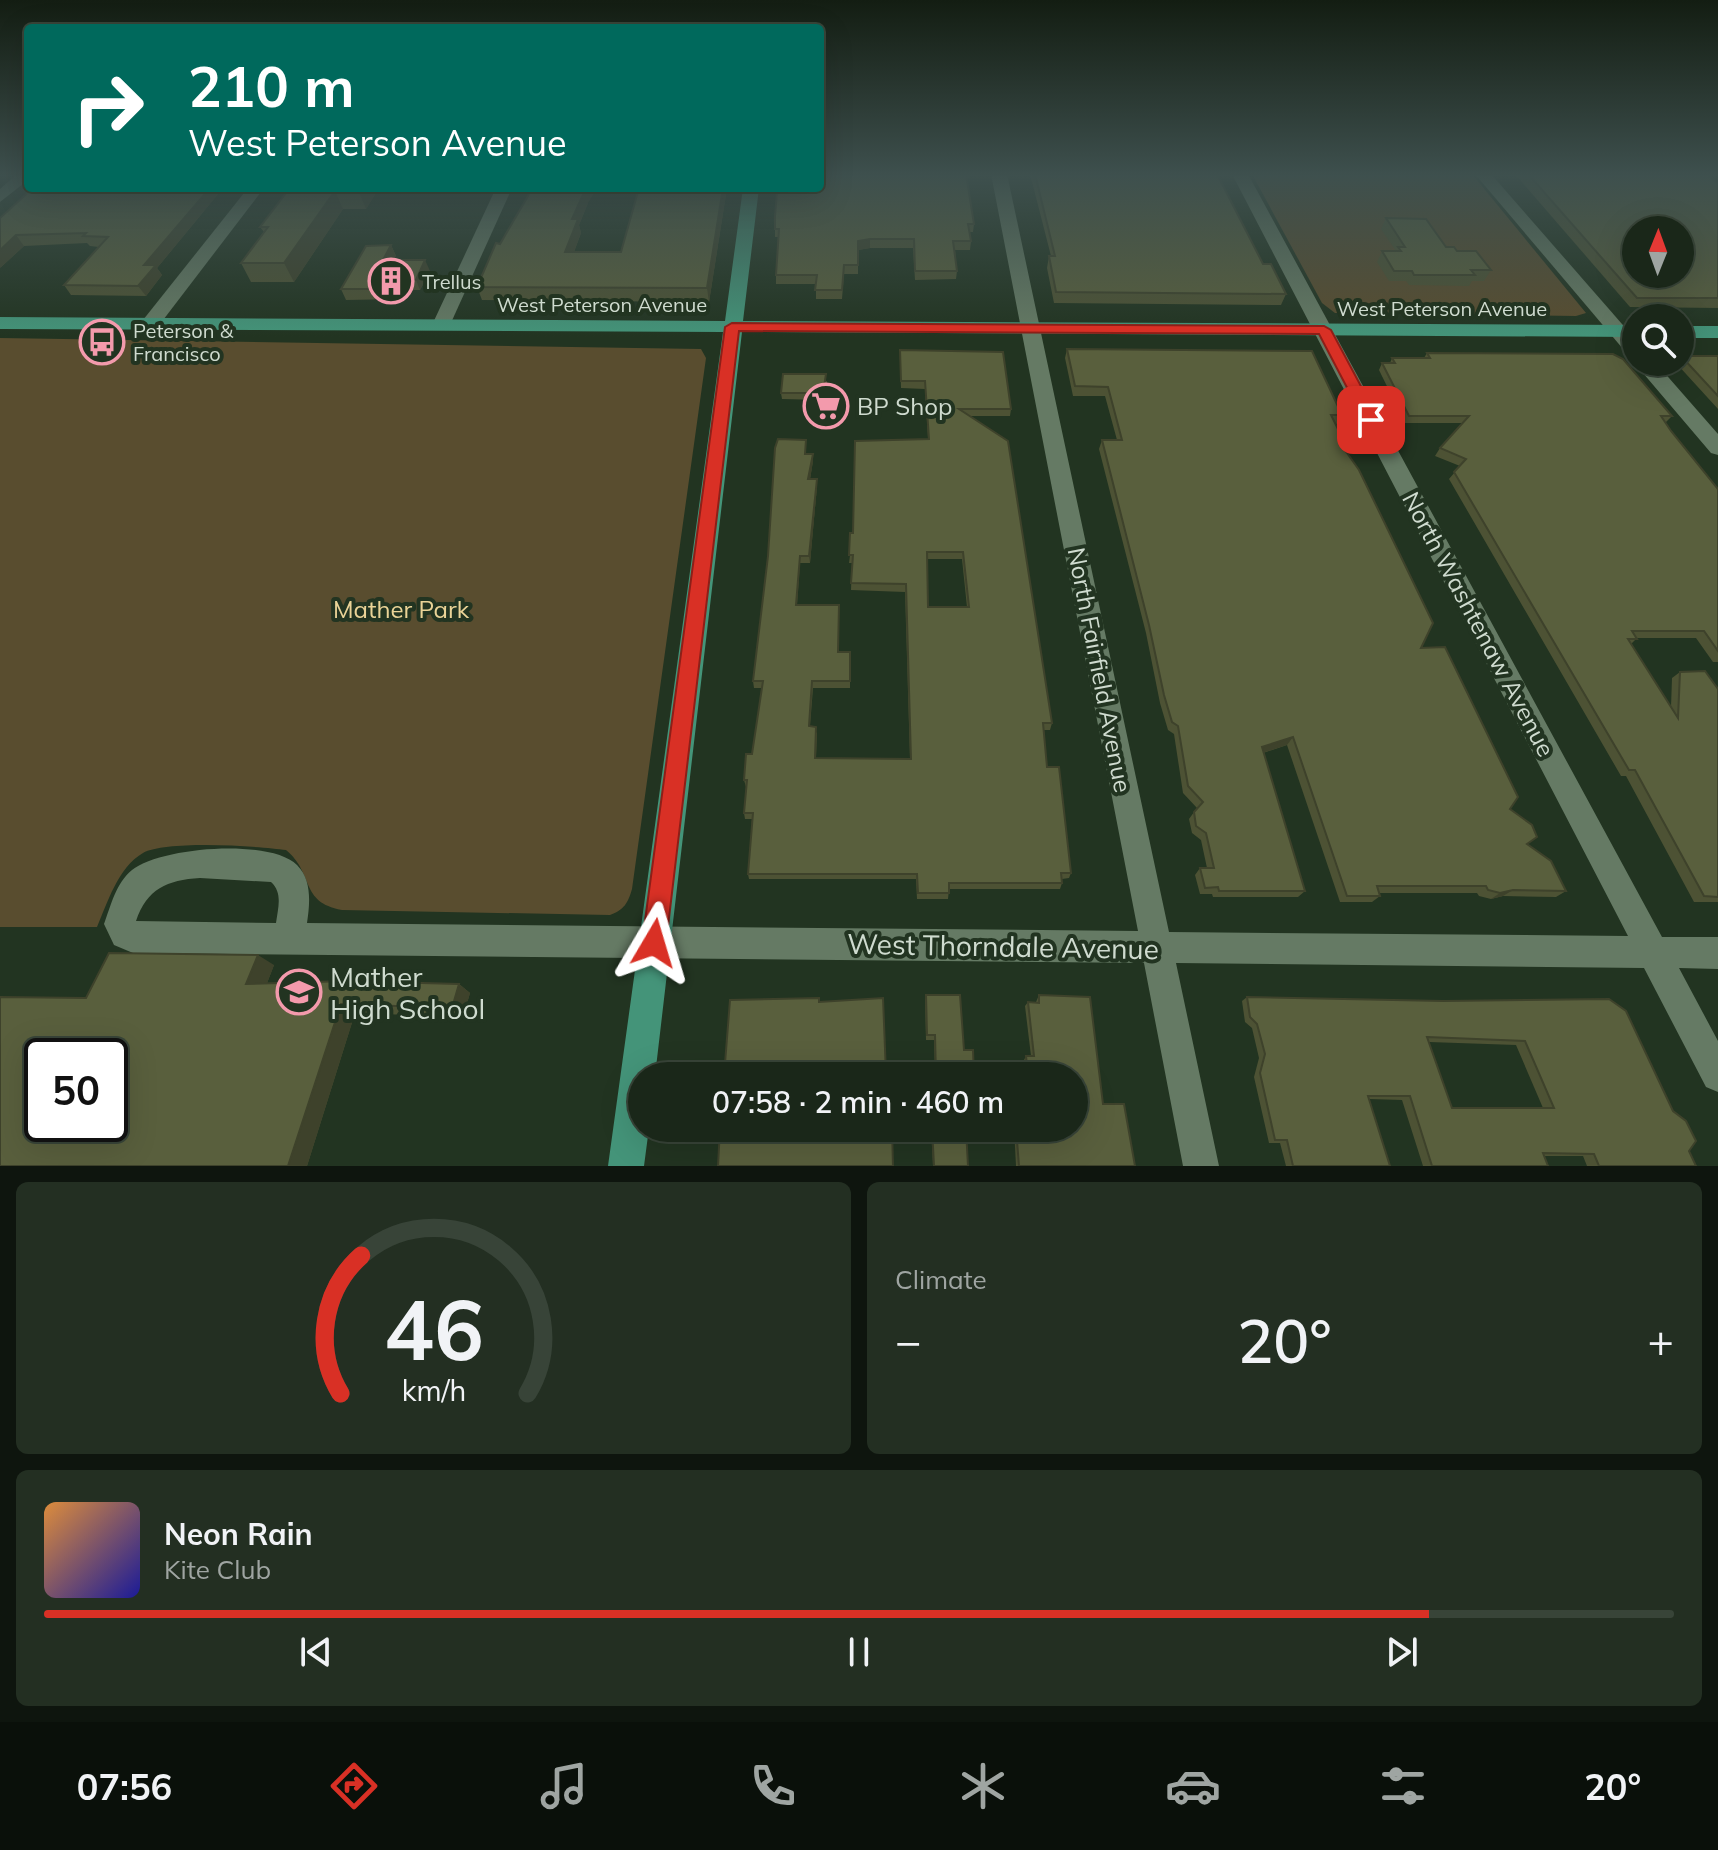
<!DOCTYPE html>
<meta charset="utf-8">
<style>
:root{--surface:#1a2719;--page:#232f22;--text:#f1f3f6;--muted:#9fa5a2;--line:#384438;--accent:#d93025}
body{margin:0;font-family:Mulish,sans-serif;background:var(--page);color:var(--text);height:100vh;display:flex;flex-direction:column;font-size:30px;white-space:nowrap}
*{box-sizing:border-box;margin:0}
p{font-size:26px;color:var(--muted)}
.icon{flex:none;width:44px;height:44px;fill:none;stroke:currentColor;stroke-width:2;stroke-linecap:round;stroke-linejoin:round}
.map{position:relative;height:1166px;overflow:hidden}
.side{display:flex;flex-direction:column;gap:16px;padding:16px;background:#0e150e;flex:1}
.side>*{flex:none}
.top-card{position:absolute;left:24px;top:24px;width:800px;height:168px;border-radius:8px;box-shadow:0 8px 32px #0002,0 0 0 2px var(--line);background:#00695c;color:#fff;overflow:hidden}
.needle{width:52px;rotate:1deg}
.tools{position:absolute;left:1622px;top:216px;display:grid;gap:16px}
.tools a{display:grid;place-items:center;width:72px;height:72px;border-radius:50%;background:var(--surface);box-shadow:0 8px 32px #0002,0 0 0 2px var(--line);font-size:40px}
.speed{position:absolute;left:24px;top:1038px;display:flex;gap:16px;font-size:40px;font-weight:700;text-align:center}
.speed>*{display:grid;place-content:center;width:104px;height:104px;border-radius:50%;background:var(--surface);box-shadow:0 8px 32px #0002,0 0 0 2px var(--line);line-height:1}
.speed .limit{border:4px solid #111;border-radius:12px;background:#fff;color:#111}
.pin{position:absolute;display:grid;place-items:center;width:68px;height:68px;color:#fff;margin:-34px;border-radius:16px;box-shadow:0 4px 12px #0006}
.me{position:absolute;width:88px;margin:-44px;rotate:7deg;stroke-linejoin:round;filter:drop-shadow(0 0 6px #0008)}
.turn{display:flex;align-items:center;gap:28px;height:168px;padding:0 32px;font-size:36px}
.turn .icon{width:104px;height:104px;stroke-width:2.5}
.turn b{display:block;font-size:56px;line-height:68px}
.big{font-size:60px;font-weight:600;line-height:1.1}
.side .tile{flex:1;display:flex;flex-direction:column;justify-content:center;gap:12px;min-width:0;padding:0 28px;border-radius:12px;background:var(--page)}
.side .dial{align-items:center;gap:0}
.dial svg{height:208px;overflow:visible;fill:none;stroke:var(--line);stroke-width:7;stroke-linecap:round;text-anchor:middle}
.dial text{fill:var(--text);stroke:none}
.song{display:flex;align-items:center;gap:24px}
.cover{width:96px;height:96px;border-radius:12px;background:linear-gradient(135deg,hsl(30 70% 55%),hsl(240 70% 35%))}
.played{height:8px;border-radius:4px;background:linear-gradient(90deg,var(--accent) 85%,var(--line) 85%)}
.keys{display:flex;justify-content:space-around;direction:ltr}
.heat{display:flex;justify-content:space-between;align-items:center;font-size:44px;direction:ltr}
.side .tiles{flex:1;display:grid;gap:16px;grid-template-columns:1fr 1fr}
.tile:last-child{grid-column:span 2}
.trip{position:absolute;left:628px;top:1062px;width:460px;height:80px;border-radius:40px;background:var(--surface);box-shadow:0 8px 32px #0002,0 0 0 2px var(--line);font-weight:600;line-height:80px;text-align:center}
.tab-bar{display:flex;height:128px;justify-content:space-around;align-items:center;background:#0a100a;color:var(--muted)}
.tab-bar .icon{width:56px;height:56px}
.tab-bar .selected{color:var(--accent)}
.tab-bar b{font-size:36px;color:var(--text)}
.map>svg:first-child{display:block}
.green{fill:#594d2f}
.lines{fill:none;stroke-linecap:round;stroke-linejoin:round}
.minor{fill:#657a64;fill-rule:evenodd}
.major{fill:#449479;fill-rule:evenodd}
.wall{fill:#4d5234;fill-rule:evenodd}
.shaded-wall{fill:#3e422b}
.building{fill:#595f3d;stroke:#3e422b;stroke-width:2;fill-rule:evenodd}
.route{fill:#d93025;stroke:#8d1f18;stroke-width:2}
.labels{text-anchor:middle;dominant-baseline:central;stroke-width:8;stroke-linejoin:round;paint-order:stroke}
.far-poi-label{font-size:20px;fill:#cfdbcf;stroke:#223421;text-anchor:start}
.far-street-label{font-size:20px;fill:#cfdbcf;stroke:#223421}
.poi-label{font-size:24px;fill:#cfdbcf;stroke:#223421;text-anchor:start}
.park-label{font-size:24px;fill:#ead397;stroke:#223421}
.street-label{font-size:24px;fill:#cfdbcf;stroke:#223421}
.near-street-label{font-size:28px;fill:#cfdbcf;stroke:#223421}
.near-poi-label{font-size:28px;fill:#cfdbcf;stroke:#223421;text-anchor:start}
</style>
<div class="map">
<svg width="1718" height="1166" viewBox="0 0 1718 1166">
<rect width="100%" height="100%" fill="#223421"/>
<g class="green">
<polygon points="1252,174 1472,174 1586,313 1576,316 1335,313 1322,303"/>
<path d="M0,338L701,349L706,358L632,889C628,903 624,910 610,915L342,910C299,902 315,874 286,850C257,846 167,840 143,853C118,867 107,904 97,927H0Z"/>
</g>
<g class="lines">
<g class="minor">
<polygon points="17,174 28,174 28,180 0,202 0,189"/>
<path d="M991,174H1007L1169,932L1628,936L1232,174H1248L1662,937H1718V969L1679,968L1718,1041V1092L1706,1087L1644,968L1176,963L1219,1166H1183L1144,963L133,953L114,945L104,924C111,905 116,883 132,870C160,847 270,838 297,865C312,880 310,903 307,923L1138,931ZM200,878L271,882C283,893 278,908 276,923L136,921C147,889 167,880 200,878Z"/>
<polygon points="1475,174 1491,174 1636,340 1636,358 1629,356"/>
<polygon points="248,188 264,188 157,328 143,328 141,324 143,320"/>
<polygon points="496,188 512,188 450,325 448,329 434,329 432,325"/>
<polygon points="1636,359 1636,362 1655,362 1718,434 1718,455 1711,453 1637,366 1634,362"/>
</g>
<g class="major">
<polygon points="743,188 759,188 743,321 1636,325 1636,337 742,332 655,1076 642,1076 642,1128 649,1128 644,1166 608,1166 723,332 0,329 0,317 725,321"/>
<rect x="1680" y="326" width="38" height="12"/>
</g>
</g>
<g class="wall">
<polygon points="1030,174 1217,174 1263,264 1286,294 1281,305 1054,303 1047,268 1049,256 1051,256"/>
<polygon points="1515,174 1707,174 1718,183 1718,308 1630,307"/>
<polygon points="33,188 223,188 157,268 162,275 146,296 71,295 64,285 99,247 90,246 87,243 24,246 0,268"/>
<polygon points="290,188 379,188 366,209 343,209 294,282 251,282 241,263 264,232 260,227"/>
<polygon points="422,188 471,188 470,189"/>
<polygon points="639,188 727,188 709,302 482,300 477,287 500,244 588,203 579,225 581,233 574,252 621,252"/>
<polygon points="775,216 974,224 973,232 969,232 971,241 970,250 955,250 957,271 956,279 915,280 913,248 870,248 858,250 858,274 844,274 842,299 816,299 816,284 776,284 776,275 778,237 775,237"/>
<polygon points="1386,218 1457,251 1491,270 1484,281 1472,281 1469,286 1409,285 1406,281 1389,281 1377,262 1382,251 1396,251 1381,229"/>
<polygon points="391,245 396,256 393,260 430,271 420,290 413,290 410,295 404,295 402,299 346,300 341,289"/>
<polygon points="1067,349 1342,415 1337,424 1335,424 1421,648 1510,809 1527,844 1566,891 1556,897 1503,896 1491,899 1479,896 1477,893 1379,893 1380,896 1372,902 1340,902 1287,745 1263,753 1305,891 1298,897 1213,897 1212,894 1200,894 1195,875 1200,868 1207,868 1201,840 1192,833 1189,819 1197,808 1183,793 1174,734 1168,730 1160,703 1146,633 1099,449 1102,440 1117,440 1105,396 1073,396 1065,358"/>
<polygon points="1427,353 1672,416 1665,423 1718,489 1718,662 1713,662 1696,638 1637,638 1631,644 1671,707 1672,678 1680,672 1718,689 1718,902 1694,902 1626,776 1621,776 1449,479 1460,466 1435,456 1440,448 1462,423 1405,423 1379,370 1382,363 1390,363 1392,358 1424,358"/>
<polygon points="1681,356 1718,356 1718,409 1676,363 1680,362"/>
<path d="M900,358L1011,409L1010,416H971L1052,723L1050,730H1044L1047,767L1071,873L1069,878L1062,879V883L1060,889H949L948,899H917L916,879H749L748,874L752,819H745L744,813L746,787L744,780L752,754L762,688H754L753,681L768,556L806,440V454L813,461L810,479L817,486L810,563H800L797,605L838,652H850V688H813L810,726L817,733L816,758L910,759L905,592L851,590L852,563H849L853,533L928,439L925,389L901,388ZM927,559H962L967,607H928Z"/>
<polygon points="827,381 823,400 782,399 781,393"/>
<polygon points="274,965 267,983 459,984 470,993 463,1017 355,1013 307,1166 0,1166 86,998"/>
<polygon points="926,995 964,1050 974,1076 935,1076 934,1040 926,1040 925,1000"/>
<polygon points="1039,995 1103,1104 1135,1166 1016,1166 1014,1128 1074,1128 1074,1076 1025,1076 1024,1060 1026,1056 1031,1056 1025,1006 1028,1002 1036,1002"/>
<path d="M1247,997L1443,1001L1609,999L1696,1166H1587L1583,1156H1544L1548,1166H1423L1402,1100L1369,1099L1390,1166H1286L1280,1143H1269L1254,1077L1259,1058L1252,1028L1245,1022L1242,1001ZM1429,1042L1516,1045L1543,1108H1452Z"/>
<polygon points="931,1128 966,1128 968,1166 933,1166"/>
</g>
<g class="shaded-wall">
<polygon points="210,188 223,188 157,268 162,275 146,296 138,286 144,265"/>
<polygon points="359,188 379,188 366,209 358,190"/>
<polygon points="586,188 597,188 588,203 579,225 581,233 569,265 565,252 572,219"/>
<polygon points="723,188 727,188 709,302 707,288"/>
<polygon points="335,191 343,209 294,282 284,263"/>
<polygon points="16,235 24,246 0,268 0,250"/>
<polygon points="870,239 870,248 858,250 858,241"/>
<polygon points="391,245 396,256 387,271 383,260"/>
<polygon points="425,260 430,271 420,290 416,280"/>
<polygon points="408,279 413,290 410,295 405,284"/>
<polygon points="399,284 404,295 402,299 397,289"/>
<polygon points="813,454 813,461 809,486 808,479"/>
<polygon points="817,479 817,486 810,563 809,556"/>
<polygon points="1293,737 1287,745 1256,755 1262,747"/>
<polygon points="1513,890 1503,896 1491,899 1500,893"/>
<polygon points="258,955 274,965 263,994 246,984"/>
<polygon points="459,984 470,993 463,1017 452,1008"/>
<polygon points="341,1004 355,1013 307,1166 288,1166"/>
</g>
<g class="building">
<polygon points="820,174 966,174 974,224 968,224 971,241 953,241 957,271 915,271 914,239 870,239 858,241 858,265 844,265 842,290 815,290 817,275 776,275 779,229 775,229 775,216 777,192 783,192 783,188 820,188"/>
<polygon points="1035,174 1217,174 1263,264 1271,264 1286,294 1056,292 1049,256 1055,256"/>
<path d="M1528,174H1707L1718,183V298H1637ZM1636,230H1680V274H1636Z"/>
<polygon points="33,188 210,188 144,265 156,265 138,286 64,285 108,237 83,236 86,233 16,235 0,250 0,218"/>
<polygon points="290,188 359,188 358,190 335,191 284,263 241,263 268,227 260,227"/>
<polygon points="531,188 586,188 572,219 578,219 565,252 621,252 639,188 723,188 707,288 477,287 496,243 500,244 528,196"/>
<polygon points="1386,218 1426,219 1446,247 1454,247 1457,251 1476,251 1491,270 1471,270 1475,275 1414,275 1412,271 1394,271 1382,251 1401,251 1398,247 1405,247"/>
<polygon points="391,245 383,260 425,260 416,280 408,279 405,284 399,284 397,289 341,289 366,246"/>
<polygon points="1067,349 1312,351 1342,415 1331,415 1347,447 1345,450 1359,470 1433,623 1421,648 1445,647 1518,797 1510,809 1532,825 1537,837 1527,844 1551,861 1566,891 1513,890 1500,893 1488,890 1486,886 1377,886 1380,896 1347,896 1293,737 1262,747 1305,891 1219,891 1218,887 1205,888 1200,868 1214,868 1206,833 1196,826 1194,812 1203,802 1188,786 1178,726 1172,722 1164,695 1149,625 1102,440 1122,440 1108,387 1075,386"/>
<path d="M900,350L1003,352L1011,409H959L1008,441L1052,723H1043L1047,767H1059L1071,873H1061L1062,883H949V893H918L917,874H748L753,813H744L747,780H744L746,754H752L763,681H753L768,556L775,448L778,439L806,440L805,454H813L808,479H817L809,556H800L796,605H839L838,652H850V681H812L809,726L816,727L815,758L911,759L906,584L851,583L853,555H849L850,533H853L855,441L929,439L925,381H901ZM927,552H963L969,607H928Z"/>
<polygon points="1427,353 1613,354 1623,359 1672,416 1661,416 1671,431 1718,489 1718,651 1704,631 1632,631 1637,639 1628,639 1678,718 1680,672 1705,671 1718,689 1718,897 1704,896 1635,770 1629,770 1454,472 1466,459 1440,448 1469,416 1409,416 1382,363 1395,363 1392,358 1430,358"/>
<polygon points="1681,356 1718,356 1718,396"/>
<polygon points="783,374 826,374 823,393 781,393"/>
<path d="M109,953L258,955L246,984L347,981L459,984L452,1008L341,1004L288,1166H0V997L86,998ZM42,1056H110V1124H42Z"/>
<polygon points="926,995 960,995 964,1050 973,1050 974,1076 936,1076 935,1035 927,1035"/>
<polygon points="1039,995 1090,997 1103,1104 1124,1104 1135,1166 1019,1166 1016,1128 1074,1128 1074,1076 1028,1076 1026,1056 1034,1056 1028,1002 1039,1003"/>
<path d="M1247,997L1443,1001L1609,999L1626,1011L1673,1111L1686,1121L1696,1141L1689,1151L1696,1166H1599L1594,1154L1543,1153L1548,1166H1432L1410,1096H1368L1390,1166H1293L1287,1140H1275L1260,1073L1265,1054L1257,1024L1250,1017ZM1427,1037L1525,1041L1554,1108H1452Z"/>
<polygon points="819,998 819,1002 883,998 886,1074 891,1074 891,1076 724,1076 730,1000"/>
<polygon points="720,1128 892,1128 893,1166 718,1166"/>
<polygon points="932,1128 966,1128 968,1166 934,1166"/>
</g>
<linearGradient id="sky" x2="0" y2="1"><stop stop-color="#131d12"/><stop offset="0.52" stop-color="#3e504e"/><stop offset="1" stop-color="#3e504e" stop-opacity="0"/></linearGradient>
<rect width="1718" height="337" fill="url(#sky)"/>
<polygon class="route" points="732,323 1324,326 1331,330 1379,420 1377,424 1366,424 1319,334 739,331 666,943 662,952 654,955 645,952 642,943 725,327"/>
<defs>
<g id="building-ring" transform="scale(2.3)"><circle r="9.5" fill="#223421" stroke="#f39aac" stroke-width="1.5"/><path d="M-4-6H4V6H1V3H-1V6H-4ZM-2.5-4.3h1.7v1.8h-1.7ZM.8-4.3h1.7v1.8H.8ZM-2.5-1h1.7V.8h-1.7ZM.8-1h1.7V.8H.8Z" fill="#f39aac"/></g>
<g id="bus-ring" transform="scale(2.3)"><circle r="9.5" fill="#223421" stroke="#f39aac" stroke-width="1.5"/><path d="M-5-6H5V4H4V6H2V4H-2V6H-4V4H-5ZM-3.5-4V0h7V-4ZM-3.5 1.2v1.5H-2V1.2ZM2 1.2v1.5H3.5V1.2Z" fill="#f39aac"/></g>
<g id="supermarket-ring" transform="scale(2.3)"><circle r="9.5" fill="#223421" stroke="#f39aac" stroke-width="1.5"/><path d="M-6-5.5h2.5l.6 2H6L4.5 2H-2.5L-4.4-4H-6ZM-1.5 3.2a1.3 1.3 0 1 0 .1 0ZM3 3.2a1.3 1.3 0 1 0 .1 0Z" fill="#f39aac"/></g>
<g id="school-ring" transform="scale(2.3)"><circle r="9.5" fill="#223421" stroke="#f39aac" stroke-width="1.5"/><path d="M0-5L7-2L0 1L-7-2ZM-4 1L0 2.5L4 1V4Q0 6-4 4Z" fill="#f39aac"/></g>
</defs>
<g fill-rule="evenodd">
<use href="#building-ring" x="391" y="281"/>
<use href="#bus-ring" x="102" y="342"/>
<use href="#supermarket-ring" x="826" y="406"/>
<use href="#school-ring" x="299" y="992"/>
</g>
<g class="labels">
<g class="far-poi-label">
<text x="422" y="281">Trellus</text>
<text x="133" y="330">Peterson &amp;<tspan x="133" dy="23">Francisco</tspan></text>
</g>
<g class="far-street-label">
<text x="602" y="304">West Peterson Avenue</text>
<text x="1442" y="308">West Peterson Avenue</text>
</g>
<g class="poi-label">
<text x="857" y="406">BP Shop</text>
</g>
<g class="park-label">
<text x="401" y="609">Mather Park</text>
</g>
<g class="street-label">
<text transform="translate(1479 624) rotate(62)">North Washtenaw Avenue</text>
<text transform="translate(1100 670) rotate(79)">North Fairfield Avenue</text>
</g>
<g class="near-street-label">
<text transform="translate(1003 946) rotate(1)">West Thorndale Avenue</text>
</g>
<g class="near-poi-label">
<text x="330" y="976">Mather<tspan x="330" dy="32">High School</tspan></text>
</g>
</g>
</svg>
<div class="tools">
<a><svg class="needle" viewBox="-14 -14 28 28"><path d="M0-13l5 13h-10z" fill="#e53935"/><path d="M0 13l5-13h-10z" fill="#9fa5a2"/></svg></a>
<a><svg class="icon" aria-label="search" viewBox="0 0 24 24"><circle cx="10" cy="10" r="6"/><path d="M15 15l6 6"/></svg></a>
</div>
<div class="speed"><div class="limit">50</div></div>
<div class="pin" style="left:1371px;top:420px;background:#d93025"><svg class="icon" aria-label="arrive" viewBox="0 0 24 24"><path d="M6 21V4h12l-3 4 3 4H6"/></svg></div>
<svg class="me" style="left:654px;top:943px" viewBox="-20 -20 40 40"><path d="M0-17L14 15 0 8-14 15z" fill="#d93025" stroke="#fff" stroke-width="4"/></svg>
<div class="trip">07:58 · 2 min · 460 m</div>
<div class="top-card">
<div class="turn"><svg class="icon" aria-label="right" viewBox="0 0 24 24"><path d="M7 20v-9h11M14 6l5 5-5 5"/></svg><div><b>210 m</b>West Peterson Avenue</div></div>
</div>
</div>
<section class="side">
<div class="tiles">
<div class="tile dial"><svg viewBox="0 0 100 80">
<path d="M14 69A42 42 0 1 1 86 69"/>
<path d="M14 69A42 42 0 0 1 22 16" stroke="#d93025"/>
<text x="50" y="56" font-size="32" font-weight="700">46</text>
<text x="50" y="72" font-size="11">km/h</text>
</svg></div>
<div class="tile"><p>Climate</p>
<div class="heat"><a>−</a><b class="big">20°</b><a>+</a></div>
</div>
<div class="tile">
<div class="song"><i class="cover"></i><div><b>Neon Rain</b><p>Kite Club</p></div></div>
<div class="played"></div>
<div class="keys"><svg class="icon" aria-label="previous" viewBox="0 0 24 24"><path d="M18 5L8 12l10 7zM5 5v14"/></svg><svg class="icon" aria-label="pause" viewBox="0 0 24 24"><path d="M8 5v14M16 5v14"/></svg><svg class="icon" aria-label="next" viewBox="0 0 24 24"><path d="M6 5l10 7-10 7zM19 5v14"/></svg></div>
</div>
</div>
</section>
<nav class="tab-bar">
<b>07:56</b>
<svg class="icon selected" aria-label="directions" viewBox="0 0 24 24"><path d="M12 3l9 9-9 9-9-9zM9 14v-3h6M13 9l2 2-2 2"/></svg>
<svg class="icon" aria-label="music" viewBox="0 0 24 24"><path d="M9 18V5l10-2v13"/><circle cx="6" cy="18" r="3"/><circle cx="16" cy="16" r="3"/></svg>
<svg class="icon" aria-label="phone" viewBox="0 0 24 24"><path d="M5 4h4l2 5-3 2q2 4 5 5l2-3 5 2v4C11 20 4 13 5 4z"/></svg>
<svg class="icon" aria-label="climate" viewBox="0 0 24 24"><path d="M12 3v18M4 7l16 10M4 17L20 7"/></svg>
<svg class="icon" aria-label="car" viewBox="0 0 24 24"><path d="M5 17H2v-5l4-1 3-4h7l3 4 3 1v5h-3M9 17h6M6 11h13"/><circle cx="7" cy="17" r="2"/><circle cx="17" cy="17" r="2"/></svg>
<svg class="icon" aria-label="filters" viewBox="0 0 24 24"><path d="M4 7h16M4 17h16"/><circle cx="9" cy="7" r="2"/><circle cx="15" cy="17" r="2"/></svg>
<b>20°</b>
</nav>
